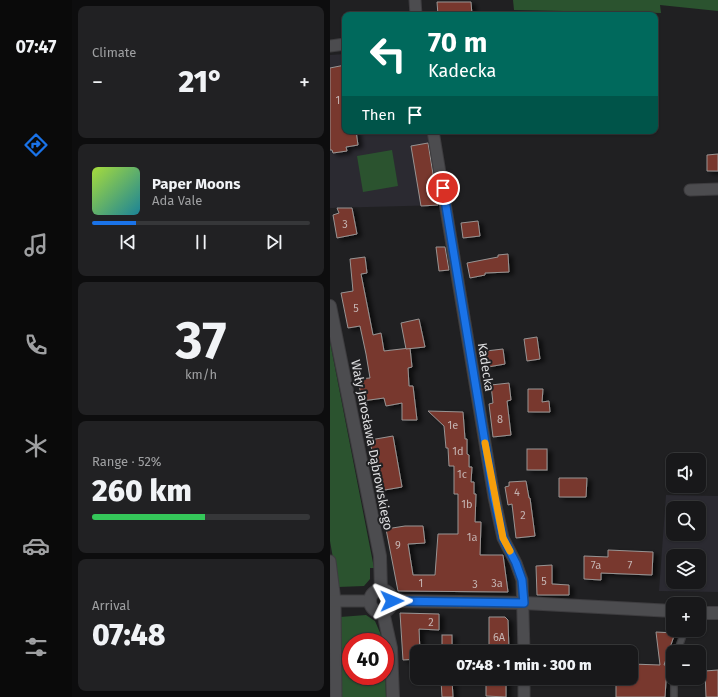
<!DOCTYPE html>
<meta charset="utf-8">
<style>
:root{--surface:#18181a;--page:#212123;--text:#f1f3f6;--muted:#9fa0a2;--line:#363739;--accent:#1a73e8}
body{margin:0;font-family:"Fira Sans",sans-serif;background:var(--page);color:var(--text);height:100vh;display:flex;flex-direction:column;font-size:15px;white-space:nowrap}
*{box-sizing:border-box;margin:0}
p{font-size:13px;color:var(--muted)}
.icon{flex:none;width:22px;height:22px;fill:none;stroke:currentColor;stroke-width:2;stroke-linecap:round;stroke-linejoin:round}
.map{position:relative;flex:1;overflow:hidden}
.drawer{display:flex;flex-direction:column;gap:6px;padding:6px;background:#0d0d0e;width:258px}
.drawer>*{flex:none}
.top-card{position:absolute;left:12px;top:12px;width:316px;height:122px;border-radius:8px;box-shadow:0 1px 3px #0004,0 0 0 1px var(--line);background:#00695c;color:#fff;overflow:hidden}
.controls{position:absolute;left:336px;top:453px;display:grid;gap:8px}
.controls a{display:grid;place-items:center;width:40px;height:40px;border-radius:8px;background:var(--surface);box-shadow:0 1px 3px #0004,0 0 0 1px var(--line);font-size:20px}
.speed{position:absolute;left:12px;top:633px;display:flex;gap:8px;font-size:20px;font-weight:700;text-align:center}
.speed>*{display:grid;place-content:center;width:52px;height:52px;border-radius:50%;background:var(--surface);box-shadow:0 1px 3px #0004,0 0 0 1px var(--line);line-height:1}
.speed .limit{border:6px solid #d22;background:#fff;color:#111}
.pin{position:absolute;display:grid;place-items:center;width:34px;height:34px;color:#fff;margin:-17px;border:2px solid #fff;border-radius:50%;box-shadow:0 1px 4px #0007}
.me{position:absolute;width:44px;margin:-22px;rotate:89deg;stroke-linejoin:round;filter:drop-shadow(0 0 3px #0008)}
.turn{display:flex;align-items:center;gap:14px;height:84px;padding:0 20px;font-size:18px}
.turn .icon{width:52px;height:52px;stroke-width:2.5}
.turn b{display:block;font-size:28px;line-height:34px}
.then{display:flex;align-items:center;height:38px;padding:0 20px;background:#0003;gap:8px;font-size:15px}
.big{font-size:30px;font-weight:800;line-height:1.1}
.drawer .card{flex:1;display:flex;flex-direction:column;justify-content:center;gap:6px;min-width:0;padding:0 14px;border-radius:8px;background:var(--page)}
.drawer .dial{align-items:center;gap:0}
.dial b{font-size:52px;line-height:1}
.song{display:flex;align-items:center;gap:12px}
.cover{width:48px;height:48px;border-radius:6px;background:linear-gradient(135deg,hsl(80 70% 55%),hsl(190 70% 35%))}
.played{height:4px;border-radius:2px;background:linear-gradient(90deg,var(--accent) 20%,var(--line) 20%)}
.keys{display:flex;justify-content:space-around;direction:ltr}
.heat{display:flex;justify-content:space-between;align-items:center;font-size:22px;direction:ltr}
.charge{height:6px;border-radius:3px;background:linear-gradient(90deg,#34c759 52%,var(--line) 0)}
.trip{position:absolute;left:80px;top:645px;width:228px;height:40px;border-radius:8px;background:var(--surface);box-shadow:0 1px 3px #0004,0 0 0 1px var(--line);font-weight:800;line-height:40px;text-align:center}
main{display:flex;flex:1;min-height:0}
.tab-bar{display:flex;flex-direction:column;width:72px;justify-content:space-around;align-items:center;background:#0a0a0a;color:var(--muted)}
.tab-bar .icon{width:28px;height:28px}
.tab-bar .current{color:var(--accent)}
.tab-bar b{font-size:18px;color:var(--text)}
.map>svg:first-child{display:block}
.built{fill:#2b2a31;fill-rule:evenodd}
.green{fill:#2b532f}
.building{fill:#78372d;stroke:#989493;filter:url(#shadow)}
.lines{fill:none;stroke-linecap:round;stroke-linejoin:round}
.service-casing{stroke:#3d3c3f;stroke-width:8}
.minor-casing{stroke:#3d3c3f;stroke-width:13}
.tertiary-casing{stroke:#3d3c3f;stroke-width:14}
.service{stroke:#4c4c4f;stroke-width:5.5}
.minor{stroke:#4c4c4f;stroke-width:11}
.tertiary{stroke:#4c4c4f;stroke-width:12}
.route-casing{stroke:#114b97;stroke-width:10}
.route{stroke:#1a73e8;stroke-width:7}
.slow{stroke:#f59e0b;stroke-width:7}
.labels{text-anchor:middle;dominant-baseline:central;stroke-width:4;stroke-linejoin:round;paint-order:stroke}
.number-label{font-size:11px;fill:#c4b4b2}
.street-label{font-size:13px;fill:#dddddf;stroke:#202022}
</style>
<main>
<nav class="tab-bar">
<b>07:47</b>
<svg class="icon current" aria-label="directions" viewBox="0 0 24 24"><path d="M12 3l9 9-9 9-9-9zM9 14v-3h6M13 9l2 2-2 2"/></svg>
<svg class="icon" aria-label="music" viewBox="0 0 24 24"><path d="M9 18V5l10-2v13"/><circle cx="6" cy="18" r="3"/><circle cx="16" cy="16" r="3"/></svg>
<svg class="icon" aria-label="phone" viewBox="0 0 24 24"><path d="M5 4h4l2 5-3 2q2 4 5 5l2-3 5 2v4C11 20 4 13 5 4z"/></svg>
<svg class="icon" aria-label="climate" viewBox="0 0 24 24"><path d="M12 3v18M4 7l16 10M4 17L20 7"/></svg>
<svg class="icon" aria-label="car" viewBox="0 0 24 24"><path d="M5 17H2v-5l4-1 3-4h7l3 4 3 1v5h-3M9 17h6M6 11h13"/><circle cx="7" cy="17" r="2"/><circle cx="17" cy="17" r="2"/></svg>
<svg class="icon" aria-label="filters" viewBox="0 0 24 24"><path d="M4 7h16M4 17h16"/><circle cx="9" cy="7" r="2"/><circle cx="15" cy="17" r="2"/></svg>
</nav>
<section class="drawer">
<div class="card"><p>Climate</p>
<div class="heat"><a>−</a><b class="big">21°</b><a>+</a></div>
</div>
<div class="card">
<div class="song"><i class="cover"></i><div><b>Paper Moons</b><p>Ada Vale</p></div></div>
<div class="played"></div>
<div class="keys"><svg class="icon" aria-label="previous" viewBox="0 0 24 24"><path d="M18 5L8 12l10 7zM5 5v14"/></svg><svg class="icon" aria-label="pause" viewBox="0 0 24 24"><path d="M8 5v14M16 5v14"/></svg><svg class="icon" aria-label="next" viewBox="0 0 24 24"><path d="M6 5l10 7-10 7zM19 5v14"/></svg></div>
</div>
<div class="card dial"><b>37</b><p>km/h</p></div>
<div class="card"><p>Range · 52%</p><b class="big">260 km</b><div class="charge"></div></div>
<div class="card"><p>Arrival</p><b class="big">07:48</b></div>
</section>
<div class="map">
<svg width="388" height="697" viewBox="0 0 388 697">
<defs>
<filter id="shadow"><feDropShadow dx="4.5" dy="2.5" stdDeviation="2" flood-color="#0009"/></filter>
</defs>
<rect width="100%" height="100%" fill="#202022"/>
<g class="built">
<polygon points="15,54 15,131 99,131 113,205 0,208 0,55"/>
<path d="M336,495L388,496V592L329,591ZM343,508H369V534H343ZM343,556H369V582H343Z"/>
</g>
<g class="green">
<polygon points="183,0 388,0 388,11 330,5 331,13 184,10"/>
<polygon points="62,150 68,186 33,192 27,156"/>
<polygon points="0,342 44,568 40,568 40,579 34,586 8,587 0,541"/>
<polygon points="36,615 45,621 54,642 21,642 21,676 55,676 55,669 56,697 10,697 10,617"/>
</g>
<g class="building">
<polygon points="107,2 141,2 142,15 108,15"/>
<polygon points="15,65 15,131 26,131 28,145 16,147 17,151 3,153 2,150 0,150 0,68"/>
<polygon points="98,143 108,205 91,206 81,146"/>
<polygon points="388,154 388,171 377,171 377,155"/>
<polygon points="7,208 22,208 27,234 7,238 3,215 9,213"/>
<polygon points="148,221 150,236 133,238 131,223"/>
<polygon points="106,247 115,247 119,270 109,271"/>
<polygon points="178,254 179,272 155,273 155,275 140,278 137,263 168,257 168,255"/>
<polygon points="35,257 37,273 31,274 43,335 51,333 54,351 80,348 82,367 78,368 79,386 83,386 87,420 72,420 72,403 56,406 54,398 32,401 28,379 40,378 36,354 30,326 18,328 11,293 23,291 20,259"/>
<polygon points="89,319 95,347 76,349 71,323"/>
<polygon points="207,337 210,359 197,361 194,339"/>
<polygon points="173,349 175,364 158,367 156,351"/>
<polygon points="179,383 181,400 177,401 181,435 163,437 159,404 163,403 161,385"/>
<polygon points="198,389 213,389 212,402 219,401 220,412 198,412"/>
<polygon points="98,411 133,412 135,439 137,439 137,454 139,455 139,467 142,467 141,482 144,482 144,494 146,494 145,522 151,522 150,555 173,555 178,592 68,591 56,529 75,526 93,526 95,543 78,544 83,575 105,575 108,534 128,534 128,494 124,494 124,466 119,466 118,448 116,448 114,426"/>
<polygon points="63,436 72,487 49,491 40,440"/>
<rect x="197" y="449" width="20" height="21"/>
<polygon points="229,478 257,478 256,497 229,497"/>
<polygon points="196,481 199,498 200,498 205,536 186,538 182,504 178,505 175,487 179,486 179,482"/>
<polygon points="278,550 323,552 322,575 271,573 271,580 254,579 254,556 278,557"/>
<polygon points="222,565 222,584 239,585 239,595 207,595 206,566"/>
<polygon points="70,613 109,614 109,630 89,629 90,652 87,652 87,659 73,660"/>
<polygon points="159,617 175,617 178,620 179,652 159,652"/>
<polygon points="326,632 345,633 334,665 337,665 335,697 286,697 286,678 301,678 301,664 330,665"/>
<rect x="112" y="635" width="10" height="17"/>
<polygon points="388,670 388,697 376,697 375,671"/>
<polygon points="156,678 176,678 176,697 156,696"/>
<polygon points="111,680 122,680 123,697 112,697"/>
</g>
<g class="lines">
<g class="service-casing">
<g id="service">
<polyline points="347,652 355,630"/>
<polyline points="344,697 344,678"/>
</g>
</g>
<g class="minor-casing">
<g id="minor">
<polyline points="85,0 86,15"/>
<polyline points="0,46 15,44"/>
<polyline points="103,131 164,497 173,538 186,563 192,580 194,652"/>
<polyline points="360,190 388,189"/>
<polyline points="0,561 5,601 6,697"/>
<polyline points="0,601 39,601"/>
<polyline points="194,678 194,697"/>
</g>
</g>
<g class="tertiary-casing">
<g id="tertiary">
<polyline points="0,306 50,556 51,590"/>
<circle cx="51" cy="601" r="11"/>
<polyline points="62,601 194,603 343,611"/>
<polyline points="53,612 61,648 63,697"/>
<polyline points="369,613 388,613"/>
</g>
</g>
<use href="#service" class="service"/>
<use href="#minor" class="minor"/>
<use href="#tertiary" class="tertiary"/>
</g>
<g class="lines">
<g class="route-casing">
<polyline id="route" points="62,601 194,603 192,580 186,563 173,538 164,497 113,188"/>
</g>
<use href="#route" class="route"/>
<polyline class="slow" points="155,443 173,538 180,551"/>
</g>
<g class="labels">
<g class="number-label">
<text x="8" y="100">1</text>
<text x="15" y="224">3</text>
<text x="26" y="308">5</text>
<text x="170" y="419">8</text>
<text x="123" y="425">1e</text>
<text x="128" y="451">1d</text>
<text x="132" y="474">1c</text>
<text x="187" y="492">4</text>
<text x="137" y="504">1b</text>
<text x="193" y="515">2</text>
<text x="142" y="537">1a</text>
<text x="68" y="545">9</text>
<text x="266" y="565">7a</text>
<text x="300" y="565">7</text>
<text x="214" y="581">5</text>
<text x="91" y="583">1</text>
<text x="167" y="583">3a</text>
<text x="145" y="584">3</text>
<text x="101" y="622">2</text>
<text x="169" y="637">6A</text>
</g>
<g class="street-label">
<text transform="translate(156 367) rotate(81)">Kadecka</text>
<text transform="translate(42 445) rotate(79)">Wały Jarosława Dąbrowskiego</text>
</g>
</g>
</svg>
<div class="controls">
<a><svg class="icon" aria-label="sound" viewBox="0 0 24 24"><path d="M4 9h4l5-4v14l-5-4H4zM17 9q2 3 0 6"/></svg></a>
<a><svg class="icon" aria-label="search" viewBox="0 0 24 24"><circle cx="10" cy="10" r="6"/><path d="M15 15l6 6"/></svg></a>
<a><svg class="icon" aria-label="layers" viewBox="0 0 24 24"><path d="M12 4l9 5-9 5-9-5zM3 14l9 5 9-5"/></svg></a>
<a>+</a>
<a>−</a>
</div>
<div class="speed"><div class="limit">40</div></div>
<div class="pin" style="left:113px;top:188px;background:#d93025"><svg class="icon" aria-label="arrive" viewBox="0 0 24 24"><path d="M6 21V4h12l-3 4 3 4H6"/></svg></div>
<svg class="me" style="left:62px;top:601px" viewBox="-20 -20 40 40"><path d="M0-17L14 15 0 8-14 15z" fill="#1a73e8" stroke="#fff" stroke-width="4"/></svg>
<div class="trip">07:48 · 1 min · 300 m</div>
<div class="top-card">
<div class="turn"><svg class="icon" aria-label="left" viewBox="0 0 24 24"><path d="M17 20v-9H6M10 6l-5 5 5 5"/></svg><div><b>70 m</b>Kadecka</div></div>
<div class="then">Then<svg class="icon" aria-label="arrive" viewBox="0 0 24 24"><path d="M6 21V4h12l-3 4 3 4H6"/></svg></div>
</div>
</div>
</main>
